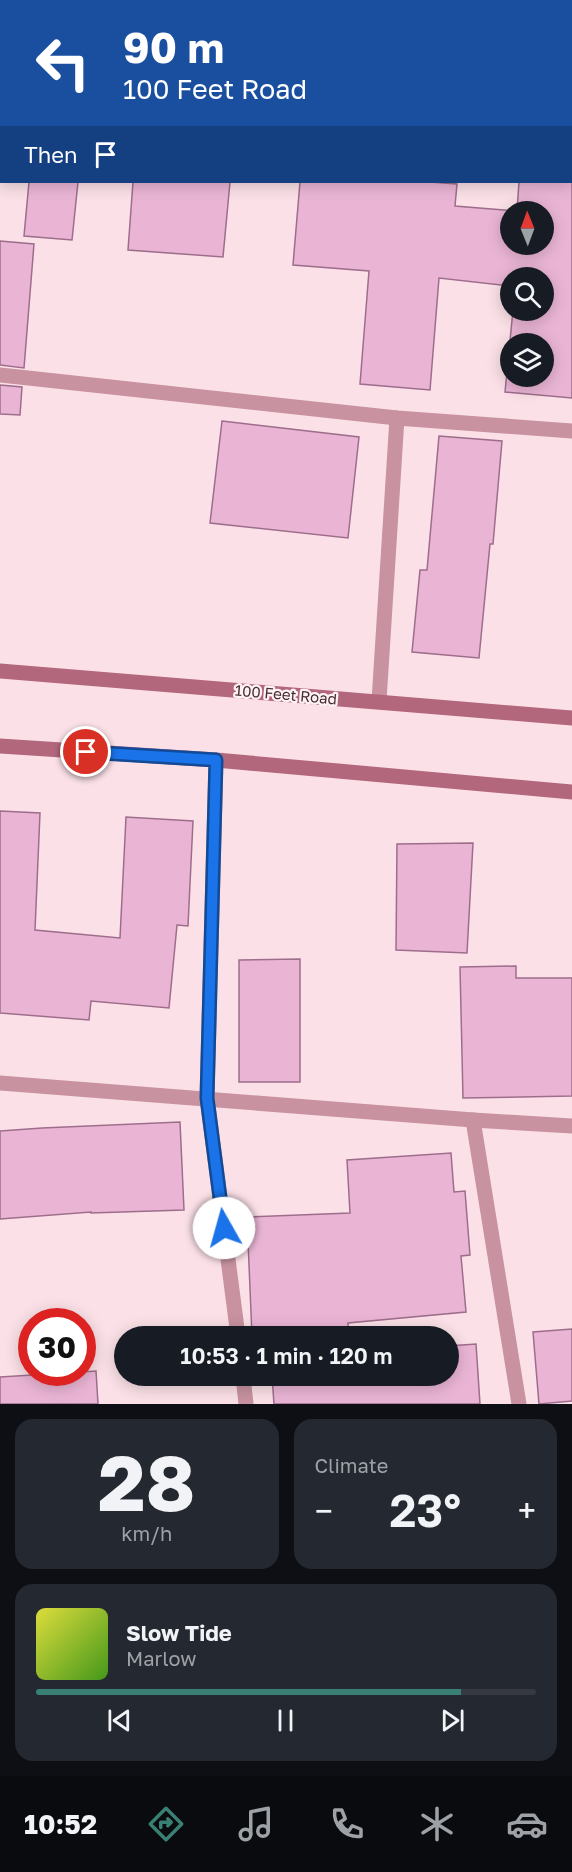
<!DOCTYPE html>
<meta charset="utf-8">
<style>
:root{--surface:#171b24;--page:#242831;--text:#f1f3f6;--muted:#9ea1a6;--line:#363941;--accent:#3a7f74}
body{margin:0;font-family:"Golos Text",sans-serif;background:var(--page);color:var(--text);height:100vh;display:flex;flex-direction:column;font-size:22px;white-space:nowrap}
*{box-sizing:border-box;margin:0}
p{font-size:20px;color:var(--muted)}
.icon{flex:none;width:33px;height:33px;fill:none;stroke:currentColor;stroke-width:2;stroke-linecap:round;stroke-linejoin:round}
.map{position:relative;height:1404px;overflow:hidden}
.panel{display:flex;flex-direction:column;gap:15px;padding:15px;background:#0d0f14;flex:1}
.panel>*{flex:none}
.banner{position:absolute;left:0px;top:0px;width:573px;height:183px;box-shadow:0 3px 15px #0003;background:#1a4fa0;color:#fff;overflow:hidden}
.needle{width:39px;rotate:359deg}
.tools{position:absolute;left:500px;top:201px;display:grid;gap:12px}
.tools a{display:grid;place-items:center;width:54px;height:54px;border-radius:50%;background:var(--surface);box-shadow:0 3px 15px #0003;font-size:30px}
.speed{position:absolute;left:18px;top:1308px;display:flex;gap:12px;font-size:30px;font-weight:700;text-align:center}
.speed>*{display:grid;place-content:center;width:78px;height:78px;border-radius:50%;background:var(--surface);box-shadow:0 3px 15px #0003;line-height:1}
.speed .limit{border:9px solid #d22;background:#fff;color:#111}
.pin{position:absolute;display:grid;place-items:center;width:51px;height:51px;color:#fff;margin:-26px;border:3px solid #fff;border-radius:50%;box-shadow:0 2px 6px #0007}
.me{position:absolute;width:66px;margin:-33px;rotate:353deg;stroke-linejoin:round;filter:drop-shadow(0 0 4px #0008)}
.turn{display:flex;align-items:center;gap:21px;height:126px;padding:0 24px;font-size:27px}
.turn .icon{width:78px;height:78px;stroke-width:2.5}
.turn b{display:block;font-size:42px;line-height:51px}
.then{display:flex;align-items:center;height:57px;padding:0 24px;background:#0003;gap:12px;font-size:22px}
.big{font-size:45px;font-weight:600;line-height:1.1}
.panel .tile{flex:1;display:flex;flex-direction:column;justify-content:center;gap:9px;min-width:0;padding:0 21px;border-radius:18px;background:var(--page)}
.panel .dial{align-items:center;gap:0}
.dial b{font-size:78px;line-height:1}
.song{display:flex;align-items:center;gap:18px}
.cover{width:72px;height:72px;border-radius:9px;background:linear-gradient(135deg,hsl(60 70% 55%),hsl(100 70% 35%))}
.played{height:6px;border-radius:3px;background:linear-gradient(90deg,var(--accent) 85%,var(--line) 85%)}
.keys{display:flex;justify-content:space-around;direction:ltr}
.heat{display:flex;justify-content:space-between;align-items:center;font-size:33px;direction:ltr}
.panel .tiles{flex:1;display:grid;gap:15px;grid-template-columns:1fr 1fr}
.tile:last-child{grid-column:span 2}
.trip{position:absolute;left:114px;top:1326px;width:345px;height:60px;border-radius:30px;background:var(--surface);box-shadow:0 3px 15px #0003;font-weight:600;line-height:60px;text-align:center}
.tabs{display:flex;height:96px;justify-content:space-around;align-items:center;background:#090b0e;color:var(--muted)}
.tabs .icon{width:42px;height:42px}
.tabs .on{color:var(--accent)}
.tabs b{font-size:27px;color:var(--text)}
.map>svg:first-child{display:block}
.building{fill:#eab5d5;stroke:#9e6d8c;stroke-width:1.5;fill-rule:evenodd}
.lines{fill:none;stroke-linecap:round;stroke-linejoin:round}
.street{stroke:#c892a0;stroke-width:15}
.secondary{stroke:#b3677d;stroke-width:15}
.route-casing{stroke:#114b97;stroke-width:15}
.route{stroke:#1a73e8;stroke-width:10}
.labels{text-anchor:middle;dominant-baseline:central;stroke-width:4.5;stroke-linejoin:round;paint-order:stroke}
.street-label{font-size:15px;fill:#452d33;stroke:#fff2f5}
</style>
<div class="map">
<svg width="572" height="1404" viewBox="0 0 572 1404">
<rect width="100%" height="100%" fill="#fbe1e7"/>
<g class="building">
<polygon points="29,182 78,182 72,240 24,236"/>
<polygon points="133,182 230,182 223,257 128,250"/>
<path d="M300,182H430L457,184L455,206L517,211L519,182H572V398L505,392L513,310H543V278H510V286L439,278L430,390L360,384L369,271L293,265ZM510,212H543V244H510ZM510,344H543V376H510Z"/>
<polygon points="0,241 34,244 24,368 0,365"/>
<polygon points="0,385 22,387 20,415 0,414"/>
<polygon points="222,421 359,437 348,538 210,523"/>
<polygon points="439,436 502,441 493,544 490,544 479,658 412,652 420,570 427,570"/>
<polygon points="0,811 40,813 35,930 120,938 126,817 193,821 188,926 177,925 169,1008 91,1001 89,1020 0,1013"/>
<polygon points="473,843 467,953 396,950 397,844"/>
<polygon points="300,959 300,1082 239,1082 239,960"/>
<polygon points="516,966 516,978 572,978 572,1096 463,1098 460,967"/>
<polygon points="180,1122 184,1210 91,1213 91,1212 0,1219 0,1131 42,1128"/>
<polygon points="451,1153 454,1192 465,1191 470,1255 461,1256 466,1312 348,1323 349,1336 252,1336 247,1217 350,1213 347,1160"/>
<polygon points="572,1329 572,1401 539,1404 533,1332"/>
<polygon points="476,1344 480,1404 274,1404 272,1376 448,1376 448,1346"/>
<polygon points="96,1371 98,1404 0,1404 0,1377"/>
</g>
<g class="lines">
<g class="street">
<polyline points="0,103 2,104"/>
<polyline points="0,375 397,418 572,431"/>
<polyline points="379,701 397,418"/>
<polyline points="216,760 207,1098 238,1336"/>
<polyline points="0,1083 473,1120 572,1126"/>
<polyline points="473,1120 519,1404"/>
<polyline points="243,1376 246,1404"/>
</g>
<g class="secondary">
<polyline points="0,671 572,718"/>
<polyline points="0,746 216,760 572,792"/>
</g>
</g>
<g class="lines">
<g class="route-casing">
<polyline id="route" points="86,752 216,760 207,1098 224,1228"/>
</g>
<use href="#route" class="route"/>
</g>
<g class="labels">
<g class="street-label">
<text transform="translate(286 694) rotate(5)">100 Feet Road</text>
</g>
</g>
</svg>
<div class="tools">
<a><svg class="needle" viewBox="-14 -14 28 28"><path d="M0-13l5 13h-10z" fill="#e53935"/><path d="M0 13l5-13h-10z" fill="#9ea1a6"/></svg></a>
<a><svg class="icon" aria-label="search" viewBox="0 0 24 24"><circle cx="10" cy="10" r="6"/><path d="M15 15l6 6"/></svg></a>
<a><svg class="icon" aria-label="layers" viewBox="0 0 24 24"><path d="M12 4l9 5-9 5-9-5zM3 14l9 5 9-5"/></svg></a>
</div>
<div class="speed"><div class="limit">30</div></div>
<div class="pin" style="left:86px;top:752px;background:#d93025"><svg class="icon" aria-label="arrive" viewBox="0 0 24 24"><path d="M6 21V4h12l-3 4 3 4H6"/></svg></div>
<svg class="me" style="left:224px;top:1228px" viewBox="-20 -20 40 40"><circle r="19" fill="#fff"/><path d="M0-13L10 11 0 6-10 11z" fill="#1a73e8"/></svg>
<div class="trip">10:53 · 1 min · 120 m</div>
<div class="banner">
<div class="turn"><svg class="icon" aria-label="left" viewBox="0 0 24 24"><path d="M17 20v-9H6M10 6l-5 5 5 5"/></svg><div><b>90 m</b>100 Feet Road</div></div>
<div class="then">Then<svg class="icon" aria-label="arrive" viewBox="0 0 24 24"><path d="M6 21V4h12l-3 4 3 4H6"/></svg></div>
</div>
</div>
<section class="panel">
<div class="tiles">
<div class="tile dial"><b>28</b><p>km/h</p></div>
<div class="tile"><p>Climate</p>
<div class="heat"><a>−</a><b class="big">23°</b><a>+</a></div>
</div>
<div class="tile">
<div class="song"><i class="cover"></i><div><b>Slow Tide</b><p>Marlow</p></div></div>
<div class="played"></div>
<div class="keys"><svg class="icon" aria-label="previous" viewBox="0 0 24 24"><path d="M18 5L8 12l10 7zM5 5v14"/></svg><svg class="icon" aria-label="pause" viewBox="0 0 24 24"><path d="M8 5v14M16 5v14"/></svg><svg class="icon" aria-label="next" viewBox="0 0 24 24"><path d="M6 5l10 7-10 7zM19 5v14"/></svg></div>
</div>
</div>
</section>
<nav class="tabs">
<b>10:52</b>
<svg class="icon on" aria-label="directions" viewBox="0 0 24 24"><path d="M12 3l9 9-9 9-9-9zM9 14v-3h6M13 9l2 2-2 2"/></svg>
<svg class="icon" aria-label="music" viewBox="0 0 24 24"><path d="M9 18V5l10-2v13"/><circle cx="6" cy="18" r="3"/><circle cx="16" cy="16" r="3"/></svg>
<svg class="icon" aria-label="phone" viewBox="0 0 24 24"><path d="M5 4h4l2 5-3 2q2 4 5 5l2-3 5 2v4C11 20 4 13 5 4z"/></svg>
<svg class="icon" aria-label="climate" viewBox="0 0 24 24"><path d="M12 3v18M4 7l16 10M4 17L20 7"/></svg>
<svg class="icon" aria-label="car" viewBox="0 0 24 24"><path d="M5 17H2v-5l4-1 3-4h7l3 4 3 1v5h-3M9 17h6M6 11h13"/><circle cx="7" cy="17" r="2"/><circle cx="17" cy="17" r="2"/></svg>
</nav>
